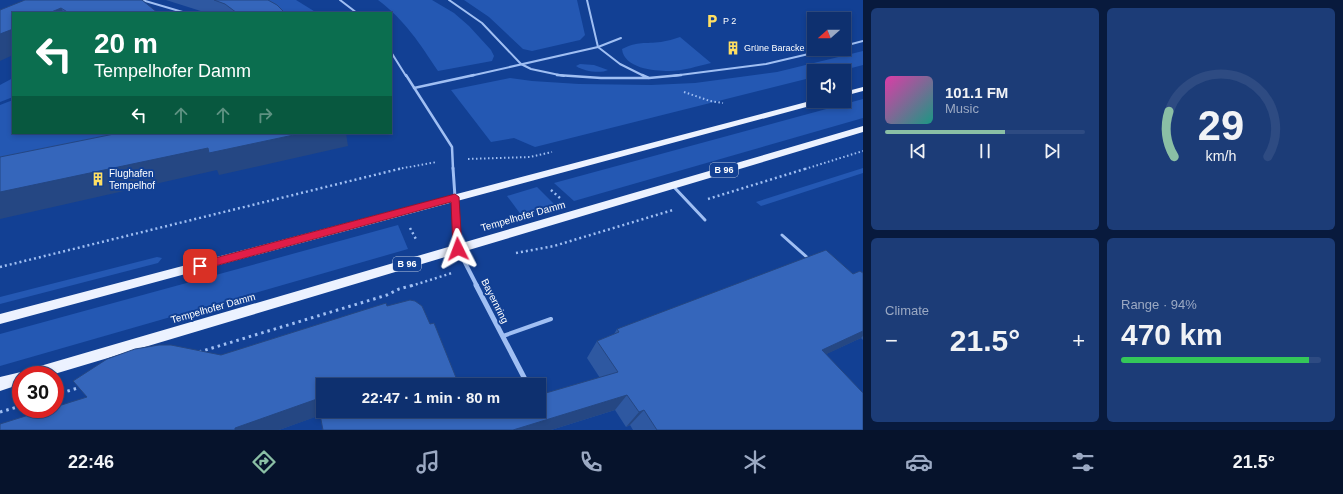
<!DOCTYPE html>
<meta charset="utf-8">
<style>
:root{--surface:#0e306f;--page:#1c3c77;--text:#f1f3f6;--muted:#9ba9c3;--line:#2e4b82;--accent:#8abfa5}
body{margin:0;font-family:Arial,sans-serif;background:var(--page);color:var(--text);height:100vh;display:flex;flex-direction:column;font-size:15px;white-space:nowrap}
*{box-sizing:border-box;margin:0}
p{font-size:13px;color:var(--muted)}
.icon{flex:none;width:22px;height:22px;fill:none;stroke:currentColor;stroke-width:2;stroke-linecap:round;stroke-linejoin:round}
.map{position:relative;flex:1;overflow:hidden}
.drawer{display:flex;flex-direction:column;gap:8px;padding:8px;background:#081a3d;width:480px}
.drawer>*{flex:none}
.hud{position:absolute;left:12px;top:12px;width:380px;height:122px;border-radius:0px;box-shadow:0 2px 6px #0003,0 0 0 1px var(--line);background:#0b6e4f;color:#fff;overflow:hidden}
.needle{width:26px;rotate:249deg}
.controls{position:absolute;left:807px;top:12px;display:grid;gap:8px}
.controls a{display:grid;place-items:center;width:44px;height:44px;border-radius:0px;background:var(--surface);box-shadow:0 2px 6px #0003,0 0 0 1px var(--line);font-size:20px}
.speed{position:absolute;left:12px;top:366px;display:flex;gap:8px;font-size:20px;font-weight:700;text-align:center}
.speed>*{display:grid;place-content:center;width:52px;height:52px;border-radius:50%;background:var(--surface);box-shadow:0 2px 6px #0003,0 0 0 1px var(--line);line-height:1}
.speed .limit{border:6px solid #d22;background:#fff;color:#111}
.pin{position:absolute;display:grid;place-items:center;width:34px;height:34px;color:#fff;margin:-17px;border-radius:8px;box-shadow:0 2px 6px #0006}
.me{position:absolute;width:44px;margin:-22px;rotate:357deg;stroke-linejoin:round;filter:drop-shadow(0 0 3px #0008)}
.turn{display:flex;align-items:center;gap:14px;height:84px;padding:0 16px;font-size:18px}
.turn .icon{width:52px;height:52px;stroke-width:2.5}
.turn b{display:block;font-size:28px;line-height:34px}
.lanes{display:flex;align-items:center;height:38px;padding:0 16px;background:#0003;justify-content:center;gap:20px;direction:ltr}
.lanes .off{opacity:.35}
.big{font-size:30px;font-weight:700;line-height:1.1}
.drawer .card{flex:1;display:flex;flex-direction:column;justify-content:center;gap:6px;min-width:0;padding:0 14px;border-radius:6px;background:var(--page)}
.drawer .dial{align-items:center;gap:0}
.dial svg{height:104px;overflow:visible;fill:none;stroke:var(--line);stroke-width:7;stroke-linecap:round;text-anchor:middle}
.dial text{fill:var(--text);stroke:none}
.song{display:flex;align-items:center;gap:12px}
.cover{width:48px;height:48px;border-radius:6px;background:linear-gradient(135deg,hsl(320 70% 55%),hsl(170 70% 35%))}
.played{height:4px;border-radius:2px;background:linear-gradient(90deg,var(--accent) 60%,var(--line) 60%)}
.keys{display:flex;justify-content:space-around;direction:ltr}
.heat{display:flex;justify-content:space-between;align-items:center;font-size:22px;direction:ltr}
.charge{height:6px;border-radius:3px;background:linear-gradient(90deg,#34c759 94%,var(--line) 0)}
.drawer .tiles{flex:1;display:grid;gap:8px;grid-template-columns:repeat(2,1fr)}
.trip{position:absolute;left:316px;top:378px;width:230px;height:40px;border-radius:0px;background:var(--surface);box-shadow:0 2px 6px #0003,0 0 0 1px var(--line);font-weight:700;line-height:40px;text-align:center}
.tab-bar{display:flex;height:64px;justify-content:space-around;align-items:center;background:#06132c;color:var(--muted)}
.tab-bar .icon{width:28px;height:28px}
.tab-bar .selected{color:var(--accent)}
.tab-bar b{font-size:18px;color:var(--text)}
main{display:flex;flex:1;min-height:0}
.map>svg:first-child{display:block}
.green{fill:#2458b3}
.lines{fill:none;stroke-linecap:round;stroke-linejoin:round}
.path-far2{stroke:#a0bff3;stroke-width:2;stroke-dasharray:1.5 2.5;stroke-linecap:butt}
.path-far1{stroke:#a0bff3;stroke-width:2.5;stroke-dasharray:2 3;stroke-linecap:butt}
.path{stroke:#a0bff3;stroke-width:3;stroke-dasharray:2.5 4;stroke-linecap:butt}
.lane-far3{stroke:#a0bff3;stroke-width:2}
.lane-far2{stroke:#a0bff3;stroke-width:2.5}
.lane-far1{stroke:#a0bff3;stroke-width:3}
.lane{stroke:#a0bff3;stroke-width:4}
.street-far1{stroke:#a0bff3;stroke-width:4}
.street{stroke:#a0bff3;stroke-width:5}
.primary{fill:#ecf2ff;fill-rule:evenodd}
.wall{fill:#2e58a1}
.shaded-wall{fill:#254783}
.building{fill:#3566bb;stroke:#254783}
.route{fill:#e11d48;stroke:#92132f}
.labels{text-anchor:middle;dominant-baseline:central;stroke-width:4;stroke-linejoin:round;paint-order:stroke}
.far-poi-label{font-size:9px;fill:#fff;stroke:#124094;text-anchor:start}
.shield{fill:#124094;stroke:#b8c6df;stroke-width:1}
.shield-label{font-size:9px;font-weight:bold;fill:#fff}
.poi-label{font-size:10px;fill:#fff;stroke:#124094;text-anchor:start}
.street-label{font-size:10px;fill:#fff;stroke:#124094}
</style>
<main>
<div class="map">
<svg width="863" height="430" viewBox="0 0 863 430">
<rect width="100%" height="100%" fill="#124094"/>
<g class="green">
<polygon points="262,0 296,0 317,13 264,13"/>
<path d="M378,0H432L454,13L469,26L491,50L494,56L492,61L438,71C420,44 405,20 378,0Z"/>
<polygon points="464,0 577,0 585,35 580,40 532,51 523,49 489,17"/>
<path d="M680,37L711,63C698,66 683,71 669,71C653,71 624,68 622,49C638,41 645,44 661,42C667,41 674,39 680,37Z"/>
<polygon points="863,51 863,65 840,71 814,71 814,77 535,147 514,138 491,142 451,90 510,78 532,81 579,84 651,85 695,83 777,72"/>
<path d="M580,64L594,65L608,70C600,74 583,71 576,66Z"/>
<polygon points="13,78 13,97 0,102 0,85"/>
<polygon points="863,99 863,118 574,201 554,183"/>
<polygon points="13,100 13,133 152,133 0,158 0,105"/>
<polygon points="863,168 863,173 761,206 756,202"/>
<polygon points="537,187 556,206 522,216 507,196"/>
<polygon points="398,225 408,249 0,366 0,334"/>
<polygon points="157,257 162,258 158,263 0,304 0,297"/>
</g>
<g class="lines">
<g class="path-far2">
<polyline points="684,92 710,101 723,103"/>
<polyline points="468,159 530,157 552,152"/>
<polyline points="398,169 437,162"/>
<polyline points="805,169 863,151"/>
</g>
<g class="path-far1">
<polyline points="551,190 561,199"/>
<polyline points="708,199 808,168"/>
<polyline points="410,228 417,241"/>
<polyline points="516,253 554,246 673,210"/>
<polyline points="0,267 403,168"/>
<polyline points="411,286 452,273"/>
</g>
<g class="path">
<polyline points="199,352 387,295 399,289 414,285"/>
<polyline points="55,395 81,387"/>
<polyline points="0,412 21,406"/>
</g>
<g class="lane-far3">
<polyline points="142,0 186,13"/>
<polyline points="340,0 357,13"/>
<polyline points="449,0 482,23 521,64 531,69 564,76"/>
<polyline points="587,0 598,47"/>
<polyline points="844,46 863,41"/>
<polyline points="598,47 620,64 644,76"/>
<polyline points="391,52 406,76"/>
<polyline points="470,76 598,47 621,38"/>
<polyline points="672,76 766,64 830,49"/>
</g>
<g class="lane-far2">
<polyline points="406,75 452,147 453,169"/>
<polyline points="557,75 601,78 648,78"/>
<polyline points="642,75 649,78 681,75"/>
<polyline points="414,88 474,75"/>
</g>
<g class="lane-far1">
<polyline points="453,168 455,197"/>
<polyline points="673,186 705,220"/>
<polyline points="782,235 809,259"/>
</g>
<polyline class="lane" points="503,336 551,319"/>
<polyline class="street-far1" points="455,198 458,249 477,286"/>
<polyline class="street" points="476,285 528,385"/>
<g class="primary">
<polygon points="863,87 863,91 844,96 844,92"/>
<polygon points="814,100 814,101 822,101 821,103 0,324 0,314"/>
<polygon points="863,126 863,132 51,375 21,375 21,384 0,391 0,377 21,372 24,373 25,371 30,369"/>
</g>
</g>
<g class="wall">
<polygon points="25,0 158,13 13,13"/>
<polygon points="166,0 268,0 285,13 207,13"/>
<polygon points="863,272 863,340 861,338 826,354 863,430 633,430 630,425 626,427 615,410 551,430 320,415 279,430 0,430 221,355 387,306 430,324 471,415 600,378 587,358 597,341 614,334 617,329 853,274 862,273"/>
</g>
<g class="shaded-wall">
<polygon points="61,8 64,13 49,13"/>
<polygon points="13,29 13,55 0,61 0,34"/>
<polygon points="303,133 346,133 348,146 219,175 217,170 0,219 0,192 208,148"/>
<polygon points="863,331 863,336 861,338 799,367 822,350"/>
<polygon points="627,395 615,410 551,430 513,430"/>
<polygon points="317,399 324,414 279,430 235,430 235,428"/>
<polygon points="644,410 630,425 626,427 639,412"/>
</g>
<g class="building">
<polygon points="25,0 142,0 158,13 69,13 61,8 49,13 13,13 13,29 0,34 0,10"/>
<polygon points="214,0 268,0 277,5 285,13 237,13 225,4"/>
<polygon points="119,133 303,133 209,153 208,148 0,192 0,157"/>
<polygon points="826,250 853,274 860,271 863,273 863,331 822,350 863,393 863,430 657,430 644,410 639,412 627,395 513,430 323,430 317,399 235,428 235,430 0,430 0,424 48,409 55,409 55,407 87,397 73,381 107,359 135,349 159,345 171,345 221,355 386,303 387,306 410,300 415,301 422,306 430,324 434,323 459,385 323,385 323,411 469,411 471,415 484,411 539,411 539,395 618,372 597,341 619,332 617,329"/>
</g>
<polygon class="route" points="455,194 459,197 462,249 461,252 454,252 453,249 451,202 200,270 196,269 195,266 196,263 200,262"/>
<defs>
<g id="parking-bare" transform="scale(1.08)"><path d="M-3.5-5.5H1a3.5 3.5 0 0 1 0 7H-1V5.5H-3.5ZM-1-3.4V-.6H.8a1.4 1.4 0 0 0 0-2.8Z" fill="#ffdf62" stroke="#124094" stroke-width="2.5" paint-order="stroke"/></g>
<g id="building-bare" transform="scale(1.08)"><path d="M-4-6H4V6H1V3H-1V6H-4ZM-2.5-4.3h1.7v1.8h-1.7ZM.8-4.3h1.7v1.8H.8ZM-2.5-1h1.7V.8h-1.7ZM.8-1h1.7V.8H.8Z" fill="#ffdf62" stroke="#124094" stroke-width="2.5" paint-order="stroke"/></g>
</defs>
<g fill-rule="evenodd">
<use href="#parking-bare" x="712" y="21"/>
<use href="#building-bare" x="733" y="48"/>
<use href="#building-bare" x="98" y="179"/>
</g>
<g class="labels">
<g class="far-poi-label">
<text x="723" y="21">P 2</text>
<text x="744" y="48">Grüne Baracke</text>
</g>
<g class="shield">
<rect x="710" y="163" width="28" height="14" rx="3"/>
<rect x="393" y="257" width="28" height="14" rx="3"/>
</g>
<g class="shield-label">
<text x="724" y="170">B 96</text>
<text x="407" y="264">B 96</text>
</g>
<g class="poi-label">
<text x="109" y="173">Flughafen<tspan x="109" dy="12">Tempelhof</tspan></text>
</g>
<g class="street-label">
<text transform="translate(523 216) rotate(-16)">Tempelhofer Damm</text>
<text transform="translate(495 301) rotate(63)">Bayernring</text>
<text transform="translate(213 308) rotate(-16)">Tempelhofer Damm</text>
</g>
</g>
</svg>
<div class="controls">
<a><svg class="needle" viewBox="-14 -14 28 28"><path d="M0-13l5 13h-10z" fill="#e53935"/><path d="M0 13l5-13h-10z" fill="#9ba9c3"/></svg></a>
<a><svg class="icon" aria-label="sound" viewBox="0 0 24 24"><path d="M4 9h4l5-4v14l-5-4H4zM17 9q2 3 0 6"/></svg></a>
</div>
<div class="speed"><div class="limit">30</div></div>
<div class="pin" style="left:200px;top:266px;background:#d93025"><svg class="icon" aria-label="arrive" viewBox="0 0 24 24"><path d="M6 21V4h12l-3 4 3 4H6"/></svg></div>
<svg class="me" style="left:458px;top:249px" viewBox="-20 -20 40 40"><path d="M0-17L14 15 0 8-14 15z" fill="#e11d48" stroke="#fff" stroke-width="4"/></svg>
<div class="trip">22:47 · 1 min · 80 m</div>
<div class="hud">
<div class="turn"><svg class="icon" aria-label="left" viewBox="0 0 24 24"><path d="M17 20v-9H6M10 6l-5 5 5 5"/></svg><div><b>20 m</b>Tempelhofer Damm</div></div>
<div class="lanes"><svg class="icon" aria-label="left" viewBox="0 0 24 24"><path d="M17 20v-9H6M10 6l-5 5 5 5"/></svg><svg class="icon off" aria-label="ahead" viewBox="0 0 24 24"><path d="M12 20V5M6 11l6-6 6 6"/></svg><svg class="icon off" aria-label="ahead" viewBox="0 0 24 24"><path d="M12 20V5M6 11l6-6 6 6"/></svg><svg class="icon off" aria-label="right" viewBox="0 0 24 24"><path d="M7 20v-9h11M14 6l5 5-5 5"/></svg></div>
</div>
</div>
<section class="drawer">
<div class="tiles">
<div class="card">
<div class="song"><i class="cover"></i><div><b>101.1 FM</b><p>Music</p></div></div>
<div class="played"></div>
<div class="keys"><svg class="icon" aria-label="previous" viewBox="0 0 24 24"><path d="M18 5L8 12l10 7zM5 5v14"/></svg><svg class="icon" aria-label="pause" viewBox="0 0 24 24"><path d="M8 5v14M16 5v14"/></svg><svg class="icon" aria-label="next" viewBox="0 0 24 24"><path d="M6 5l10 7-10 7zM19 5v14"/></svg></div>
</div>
<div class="card dial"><svg viewBox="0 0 100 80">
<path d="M14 69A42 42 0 1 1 86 69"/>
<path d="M14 69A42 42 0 0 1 10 34" stroke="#8abfa5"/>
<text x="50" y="56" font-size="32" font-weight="700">29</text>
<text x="50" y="72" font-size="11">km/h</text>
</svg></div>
<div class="card"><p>Climate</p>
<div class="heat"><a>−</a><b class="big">21.5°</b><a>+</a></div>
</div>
<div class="card"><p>Range · 94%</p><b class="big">470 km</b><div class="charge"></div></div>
</div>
</section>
</main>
<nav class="tab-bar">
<b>22:46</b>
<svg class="icon selected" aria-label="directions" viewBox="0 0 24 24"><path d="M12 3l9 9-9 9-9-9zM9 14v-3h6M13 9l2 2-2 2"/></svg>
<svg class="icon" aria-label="music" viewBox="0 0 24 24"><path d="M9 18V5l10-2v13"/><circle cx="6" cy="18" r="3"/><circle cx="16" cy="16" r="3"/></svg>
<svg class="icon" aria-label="phone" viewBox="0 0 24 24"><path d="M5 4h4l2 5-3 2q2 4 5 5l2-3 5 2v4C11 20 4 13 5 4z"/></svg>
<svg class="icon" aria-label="climate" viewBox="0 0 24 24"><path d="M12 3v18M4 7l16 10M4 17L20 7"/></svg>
<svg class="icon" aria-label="car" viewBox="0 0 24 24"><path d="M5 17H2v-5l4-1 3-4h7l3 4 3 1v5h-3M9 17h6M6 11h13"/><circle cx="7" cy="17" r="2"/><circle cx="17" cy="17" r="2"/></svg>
<svg class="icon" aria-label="filters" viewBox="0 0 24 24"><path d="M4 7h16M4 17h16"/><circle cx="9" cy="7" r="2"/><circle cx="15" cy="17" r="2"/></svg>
<b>21.5°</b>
</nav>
